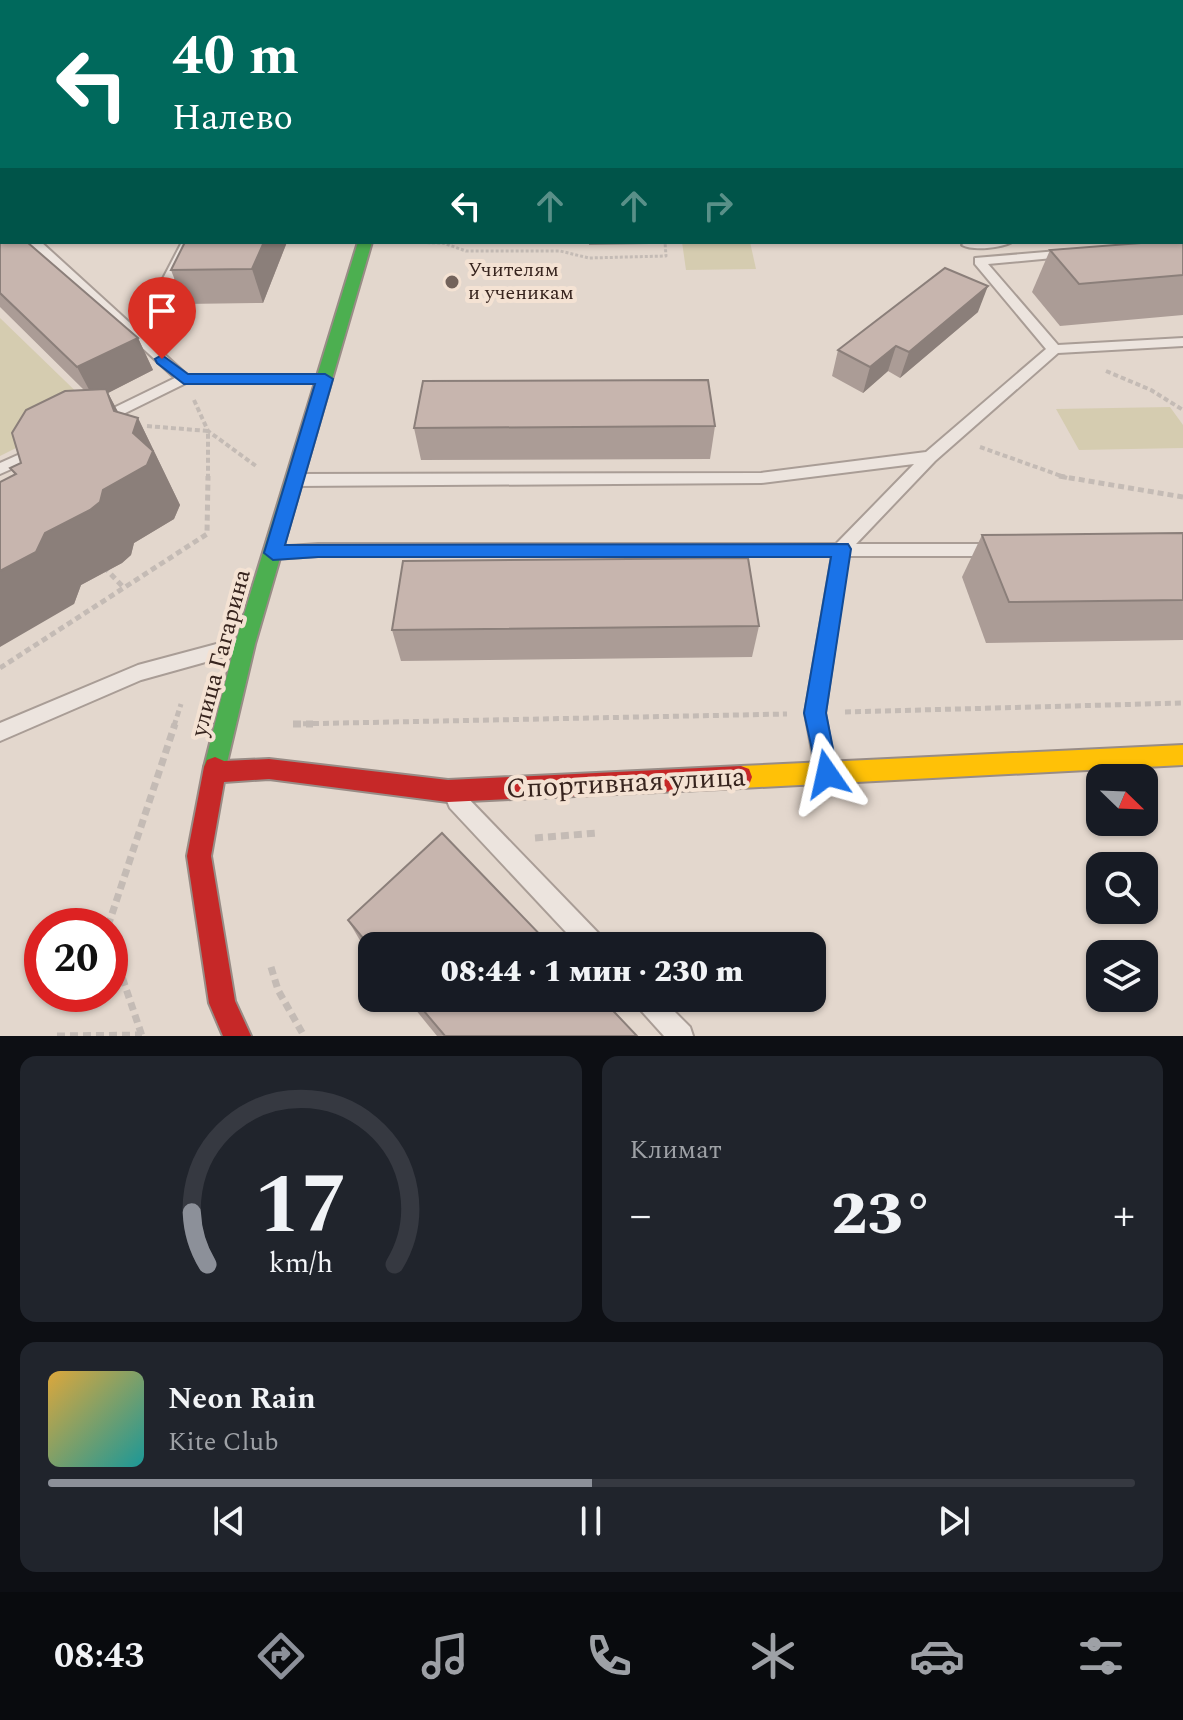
<!DOCTYPE html>
<html lang="ru">
<meta charset="utf-8">
<style>
:root{--surface:#171b24;--page:#20242c;--text:#f1f3f6;--muted:#9ea1a6;--line:#363941;--accent:#8c9099}
body{margin:0;font-family:Spectral,serif;background:var(--page);color:var(--text);height:100vh;display:flex;flex-direction:column;font-size:30px;white-space:nowrap}
*{box-sizing:border-box;margin:0}
p{font-size:26px;color:var(--muted)}
.icon{flex:none;width:44px;height:44px;fill:none;stroke:currentColor;stroke-width:2;stroke-linecap:round;stroke-linejoin:round}
.map{position:relative;height:1036px;overflow:hidden}
.panel{display:flex;flex-direction:column;gap:20px;padding:20px;background:#0d0f14;flex:1}
.panel>*{flex:none}
.top-card{position:absolute;left:0px;top:0px;width:1184px;height:244px;box-shadow:0 2px 6px #0004;background:#00695c;color:#fff;overflow:hidden}
.needle{width:52px;rotate:113deg}
.fabs{position:absolute;left:1086px;top:764px;display:grid;gap:16px}
.fabs a{display:grid;place-items:center;width:72px;height:72px;border-radius:16px;background:var(--surface);box-shadow:0 2px 6px #0004;font-size:40px}
.speed{position:absolute;left:24px;top:908px;display:flex;gap:16px;font-size:40px;font-weight:700;text-align:center}
.speed>*{display:grid;place-content:center;width:104px;height:104px;border-radius:50%;background:var(--surface);box-shadow:0 2px 6px #0004;line-height:1}
.speed .limit{border:12px solid #d22;background:#fff;color:#111}
.pin{position:absolute;display:grid;place-items:center;width:68px;height:68px;color:#fff;margin:-82px -34px;border-radius:50% 50% 50% 0;rotate:-45deg;box-shadow:0 0 8px #0007}
.pin .icon{rotate:45deg}
.me{position:absolute;width:88px;margin:-44px;rotate:349deg;stroke-linejoin:round;filter:drop-shadow(0 0 6px #0008)}
.turn{display:flex;align-items:center;gap:28px;height:168px;padding:0 40px;font-size:36px}
.turn .icon{width:104px;height:104px;stroke-width:2.5}
.turn b{display:block;font-size:56px;line-height:68px}
.lanes{display:flex;align-items:center;height:76px;padding:0 40px;background:#0003;justify-content:center;gap:40px;direction:ltr}
.lanes .off{opacity:.35}
.big{font-size:60px;font-weight:800;line-height:1.1}
.panel .card{flex:1;display:flex;flex-direction:column;justify-content:center;gap:12px;min-width:0;padding:0 28px;border-radius:16px;background:var(--page)}
.panel .dial{align-items:center;gap:0}
.dial svg{height:208px;overflow:visible;fill:none;stroke:var(--line);stroke-width:7;stroke-linecap:round;text-anchor:middle}
.dial text{fill:var(--text);stroke:none}
.song{display:flex;align-items:center;gap:24px}
.cover{width:96px;height:96px;border-radius:12px;background:linear-gradient(135deg,hsl(40 70% 55%),hsl(180 70% 35%))}
.played{height:8px;border-radius:4px;background:linear-gradient(90deg,var(--accent) 50%,var(--line) 50%)}
.keys{display:flex;justify-content:space-around;direction:ltr}
.heat{display:flex;justify-content:space-between;align-items:center;font-size:44px;direction:ltr}
.panel .tiles{flex:1;display:grid;gap:20px;grid-template-columns:1fr 1fr}
.card:last-child{grid-column:span 2}
.trip{position:absolute;left:358px;top:932px;width:468px;height:80px;border-radius:16px;background:var(--surface);box-shadow:0 2px 6px #0004;font-weight:800;line-height:80px;text-align:center}
.dock{display:flex;height:128px;justify-content:space-around;align-items:center;background:#090b0e;color:var(--muted)}
.dock .icon{width:56px;height:56px}
.dock .selected{color:var(--accent)}
.dock b{font-size:36px;color:var(--text)}
.map>svg:first-child{display:block}
.green{fill:#d5ccb0}
.lines{fill:none;stroke-linecap:round;stroke-linejoin:round}
.lane-casing{stroke:#a99d96;stroke-width:4}
.street-casing{stroke:#a99d96;stroke-width:4}
.fast-casing{stroke:#988c86;stroke-width:4}
.slow-casing{stroke:#988c86;stroke-width:4}
.jam-casing{stroke:#988c86;stroke-width:4}
.path-far3{stroke:#c4bbb5;stroke-width:3;stroke-dasharray:3 2;stroke-linecap:butt}
.path-far2{stroke:#c4bbb5;stroke-width:4;stroke-dasharray:5 3;stroke-linecap:butt}
.path-far1{stroke:#c4bbb5;stroke-width:5;stroke-dasharray:6 4;stroke-linecap:butt}
.path{stroke:#c4bbb5;stroke-width:7;stroke-dasharray:8 5;stroke-linecap:butt}
.lane{fill:#ece4de;fill-rule:evenodd}
.street{fill:#ece4de;fill-rule:evenodd}
.fast{fill:#4caf50;fill-rule:evenodd}
.slow{fill:#ffc107;fill-rule:evenodd}
.jam{fill:#c62828;fill-rule:evenodd}
.wall{fill:#ab9c96}
.shaded-wall{fill:#8b7f7a}
.building{fill:#c7b5ae;stroke:#8b7f7a;stroke-width:2}
.route{fill:#1a73e8;stroke:#114b97;stroke-width:2}
.poi-dot{fill:#73635b;stroke:#f4e2d3;stroke-width:3}
.labels{text-anchor:middle;dominant-baseline:central;stroke-width:8;stroke-linejoin:round;paint-order:stroke}
.far-poi-label{font-size:20px;fill:#37241e;stroke:#f4e2d3;text-anchor:start}
.street-label{font-size:24px;fill:#37241e;stroke:#f4e2d3}
.near-street-label{font-size:28px;fill:#37241e;stroke:#f4e2d3}
</style>
<div class="map">
<svg width="1183" height="1036" viewBox="0 0 1183 1036">
<rect width="100%" height="100%" fill="#e3d7cd"/>
<g class="green">
<polygon points="682,242 750,242 756,269 686,270"/>
<polygon points="0,318 94,409 0,456"/>
<polygon points="1170,407 1183,425 1183,448 1079,450 1056,409"/>
</g>
<g class="lines">
<g class="lane-casing">
<g id="lane">
<rect x="28" y="0" width="8" height="2"/>
<rect x="0" y="19" width="2" height="4"/>
<rect x="1182" y="226" width="1" height="6"/>
<polygon points="28,242 41,242 187,375 325,375 332,379 325,383 186,383 103,424 93,424 91,421 93,418 175,378"/>
<polygon points="182,242 194,242 167,293 159,293 157,290"/>
<path d="M1012,242C1001,248 973,251 962,245L966,242Z"/>
<polygon points="1070,250 1074,252 1074,256 988,264 1058,345 1183,338 1183,346 1058,353 935,461 856,544 995,544 1001,546 1003,550 1001,554 995,556 848,556 825,713 835,767 832,774 825,776 818,774 815,767 805,713 832,556 318,556 275,559 269,558 267,553 269,548 275,547 318,544 836,544 914,464 761,483 296,486 288,480 296,474 761,473 926,452 1046,349 975,264 975,258"/>
<polygon points="38,446 43,447 45,451 43,455 0,474 0,463"/>
<polygon points="239,638 245,641 248,646 245,651 141,680 0,741 0,723 138,665"/>
<polygon points="457,791 464,794 603,938 606,946 579,946 450,808 447,801 450,794"/>
<polygon points="633,998 661,998 690,1027 693,1036 664,1036 637,1006"/>
</g>
</g>
<g class="street-casing">
<polygon id="street" points="963,0 979,0 980,2 964,2"/>
</g>
<g class="fast-casing">
<g id="fast">
<rect x="433" y="0" width="8" height="2"/>
<polygon points="358,242 372,242 255,644 226,767 223,774 215,777 207,774 204,767 235,644"/>
</g>
</g>
<g class="slow-casing">
<polygon id="slow" points="1183,745 1183,765 741,788 733,785 730,777 733,769 741,766"/>
</g>
<g class="jam-casing">
<polygon id="jam" points="215,757 224,761 269,759 448,780 741,766 749,769 752,777 749,785 741,788 448,802 269,779 224,782 211,856 235,1001 251,1036 223,1036 209,1003 187,856 204,767 207,760"/>
</g>
<g class="path-far3">
<polyline points="996,2 1062,2"/>
<polyline points="402,242 443,243 466,251 560,251 589,258 666,256 665,242"/>
</g>
<g class="path-far2">
<polyline points="1106,371 1151,390 1183,410"/>
<polyline points="194,400 208,431 256,466"/>
<polyline points="147,426 208,431 208,478"/>
<polyline points="980,447 1067,478"/>
</g>
<g class="path-far1">
<polyline points="1059,476 1183,497"/>
<polyline points="104,567 124,588"/>
<polyline points="0,668 207,534 208,476"/>
<polyline points="845,712 1183,703"/>
<polyline points="293,724 787,714"/>
<polyline points="174,726 181,704"/>
</g>
<g class="path">
<polyline points="293,724 313,724"/>
<polyline points="535,838 597,833"/>
<polyline points="108,926 175,724"/>
<polyline points="110,941 142,1036"/>
<polyline points="271,967 278,990 304,1036"/>
<polyline points="57,1036 142,1035"/>
</g>
<use href="#lane" class="lane"/>
<use href="#street" class="street"/>
<use href="#fast" class="fast"/>
<use href="#slow" class="slow"/>
<use href="#jam" class="jam"/>
</g>
<g class="wall">
<polygon points="825,0 966,0 969,2 825,2"/>
<polygon points="1054,0 1183,0 1183,125 1182,2 1056,2"/>
<polygon points="1182,160 1183,161 1182,197"/>
<polygon points="0,218 138,338 153,370 108,393 118,412 138,418 180,505 174,519 134,543 131,555 122,563 81,585 74,604 15,475 10,468 21,463 84,390 0,307"/>
<polygon points="1183,240 1183,315 1060,326 1032,292 1050,250"/>
<polygon points="287,242 263,303 184,304 171,270"/>
<polygon points="589,242 649,242 649,244 589,245"/>
<polygon points="978,312 900,378 888,371 863,393 832,376 838,350"/>
<polygon points="715,426 710,459 421,460 414,428"/>
<polygon points="1183,533 1183,640 986,643 962,577 982,535"/>
<polygon points="759,626 752,657 401,661 392,630"/>
<polygon points="348,920 372,946 372,957 365,949"/>
<polygon points="406,998 601,998 637,1036 437,1036"/>
</g>
<g class="shaded-wall">
<polygon points="0,0 25,0 25,1 23,2 2,2 2,12 0,8"/>
<polygon points="197,0 228,0 227,2 195,2"/>
<polygon points="367,0 381,0 380,2 367,2"/>
<polygon points="0,45 2,49 2,57 0,59"/>
<polygon points="264,242 287,242 263,303 252,269"/>
<polygon points="988,286 978,312 900,378 909,352"/>
<polygon points="138,338 153,370 108,393 134,442 94,399 77,367"/>
<polygon points="896,346 888,371 863,393 870,367"/>
<polygon points="138,418 180,505 174,519 134,543 131,555 122,563 81,585 74,604 0,647 0,571 45,533 103,490 133,433"/>
</g>
<g class="building">
<polygon points="136,0 197,0 195,2 134,2"/>
<polygon points="318,0 367,0 367,2 317,2"/>
<polygon points="836,0 966,0 969,2 838,2"/>
<polygon points="1095,0 1183,0 1183,78 1182,2 1097,2"/>
<polygon points="0,218 2,220 2,242 27,242 138,338 77,367 0,293"/>
<polygon points="1182,240 1183,240 1183,275 1079,284 1050,250 1154,242 1182,242"/>
<polygon points="185,242 264,242 252,269 171,270"/>
<polygon points="945,268 988,286 909,352 896,346 870,367 838,350"/>
<polygon points="708,380 715,426 414,428 423,381"/>
<polygon points="106,389 114,411 138,418 133,433 153,451 147,465 103,490 100,502 90,510 45,533 36,552 0,571 0,482 16,474 10,468 21,463 12,433 26,410 65,391"/>
<polygon points="1183,533 1183,600 1009,602 982,535"/>
<polygon points="748,558 759,626 392,630 403,561"/>
<polygon points="442,833 551,946 372,946 372,949 348,920"/>
<polygon points="413,998 601,998 637,1036 445,1036"/>
</g>
<polygon class="route" points="162,355 188,374 325,374 333,379 285,545 848,544 851,549 826,713 838,774 835,782 827,785 819,782 804,713 831,557 318,557 273,560 264,553 315,384 184,384 157,363 155,359"/>
<circle class="poi-dot" cx="452" cy="282" r="8"/>
<g class="labels">
<g class="far-poi-label">
<text x="468" y="270">Учителям<tspan x="468" dy="23">и ученикам</tspan></text>
</g>
<g class="street-label">
<text transform="translate(221 653) rotate(-75)">улица Гагарина</text>
</g>
<g class="near-street-label">
<text transform="translate(626 783) rotate(-3)">Спортивная улица</text>
</g>
</g>
</svg>
<div class="fabs">
<a><svg class="needle" viewBox="-14 -14 28 28"><path d="M0-13l5 13h-10z" fill="#e53935"/><path d="M0 13l5-13h-10z" fill="#9ea1a6"/></svg></a>
<a><svg class="icon" aria-label="search" viewBox="0 0 24 24"><circle cx="10" cy="10" r="6"/><path d="M15 15l6 6"/></svg></a>
<a><svg class="icon" aria-label="layers" viewBox="0 0 24 24"><path d="M12 4l9 5-9 5-9-5zM3 14l9 5 9-5"/></svg></a>
</div>
<div class="speed"><div class="limit">20</div></div>
<div class="pin" style="left:162px;top:359px;background:#d93025"><svg class="icon" aria-label="arrive" viewBox="0 0 24 24"><path d="M6 21V4h12l-3 4 3 4H6"/></svg></div>
<svg class="me" style="left:827px;top:774px" viewBox="-20 -20 40 40"><path d="M0-17L14 15 0 8-14 15z" fill="#1a73e8" stroke="#fff" stroke-width="4"/></svg>
<div class="trip">08:44 · 1 мин · 230 m</div>
<div class="top-card">
<div class="turn"><svg class="icon" aria-label="left" viewBox="0 0 24 24"><path d="M17 20v-9H6M10 6l-5 5 5 5"/></svg><div><b>40 m</b>Налево</div></div>
<div class="lanes"><svg class="icon" aria-label="left" viewBox="0 0 24 24"><path d="M17 20v-9H6M10 6l-5 5 5 5"/></svg><svg class="icon off" aria-label="ahead" viewBox="0 0 24 24"><path d="M12 20V5M6 11l6-6 6 6"/></svg><svg class="icon off" aria-label="ahead" viewBox="0 0 24 24"><path d="M12 20V5M6 11l6-6 6 6"/></svg><svg class="icon off" aria-label="right" viewBox="0 0 24 24"><path d="M7 20v-9h11M14 6l5 5-5 5"/></svg></div>
</div>
</div>
<section class="panel">
<div class="tiles">
<div class="card dial"><svg viewBox="0 0 100 80">
<path d="M14 69A42 42 0 1 1 86 69"/>
<path d="M14 69A42 42 0 0 1 8 49" stroke="#8c9099"/>
<text x="50" y="56" font-size="32" font-weight="700">17</text>
<text x="50" y="72" font-size="11">km/h</text>
</svg></div>
<div class="card"><p>Климат</p>
<div class="heat"><a>−</a><b class="big">23°</b><a>+</a></div>
</div>
<div class="card">
<div class="song"><i class="cover"></i><div><b>Neon Rain</b><p>Kite Club</p></div></div>
<div class="played"></div>
<div class="keys"><svg class="icon" aria-label="previous" viewBox="0 0 24 24"><path d="M18 5L8 12l10 7zM5 5v14"/></svg><svg class="icon" aria-label="pause" viewBox="0 0 24 24"><path d="M8 5v14M16 5v14"/></svg><svg class="icon" aria-label="next" viewBox="0 0 24 24"><path d="M6 5l10 7-10 7zM19 5v14"/></svg></div>
</div>
</div>
</section>
<nav class="dock">
<b>08:43</b>
<svg class="icon selected" aria-label="directions" viewBox="0 0 24 24"><path d="M12 3l9 9-9 9-9-9zM9 14v-3h6M13 9l2 2-2 2"/></svg>
<svg class="icon" aria-label="music" viewBox="0 0 24 24"><path d="M9 18V5l10-2v13"/><circle cx="6" cy="18" r="3"/><circle cx="16" cy="16" r="3"/></svg>
<svg class="icon" aria-label="phone" viewBox="0 0 24 24"><path d="M5 4h4l2 5-3 2q2 4 5 5l2-3 5 2v4C11 20 4 13 5 4z"/></svg>
<svg class="icon" aria-label="climate" viewBox="0 0 24 24"><path d="M12 3v18M4 7l16 10M4 17L20 7"/></svg>
<svg class="icon" aria-label="car" viewBox="0 0 24 24"><path d="M5 17H2v-5l4-1 3-4h7l3 4 3 1v5h-3M9 17h6M6 11h13"/><circle cx="7" cy="17" r="2"/><circle cx="17" cy="17" r="2"/></svg>
<svg class="icon" aria-label="filters" viewBox="0 0 24 24"><path d="M4 7h16M4 17h16"/><circle cx="9" cy="7" r="2"/><circle cx="15" cy="17" r="2"/></svg>
</nav>
